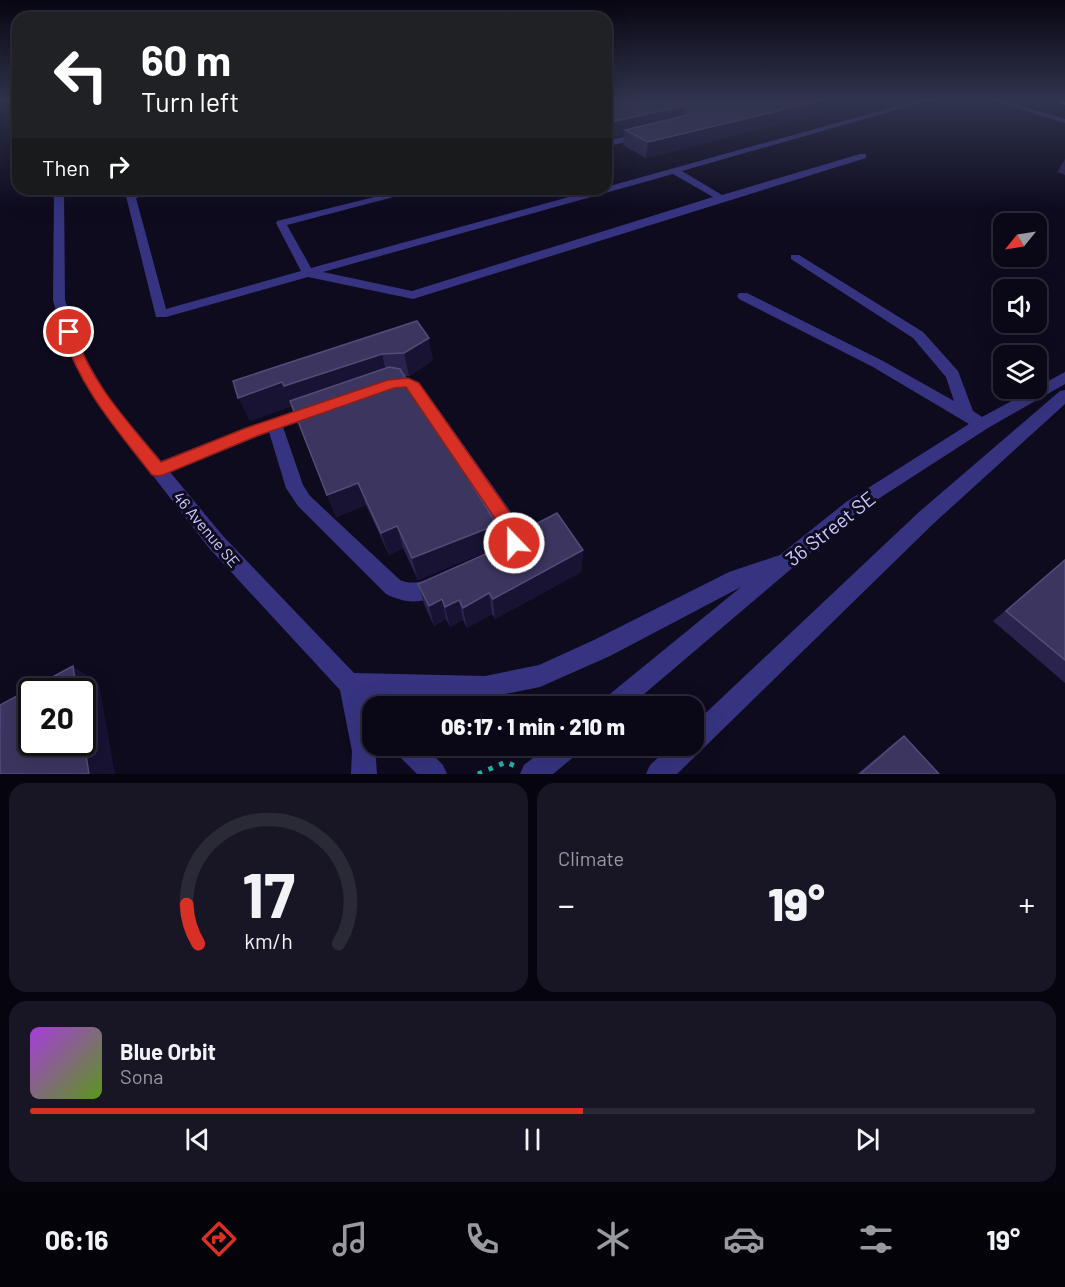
<!DOCTYPE html>
<meta charset="utf-8">
<style>
:root{--surface:#0a0817;--page:#181624;--text:#f1f3f6;--muted:#999aa1;--line:#2a2936;--accent:#d93025}
body{margin:0;font-family:Barlow,sans-serif;background:var(--page);color:var(--text);height:100vh;display:flex;flex-direction:column;font-size:22px;white-space:nowrap}
*{box-sizing:border-box;margin:0}
p{font-size:20px;color:var(--muted)}
.icon{flex:none;width:33px;height:33px;fill:none;stroke:currentColor;stroke-width:2;stroke-linecap:round;stroke-linejoin:round}
.map{position:relative;height:774px;overflow:hidden}
.side{display:flex;flex-direction:column;gap:9px;padding:9px;background:#06040d;flex:1}
.side>*{flex:none}
.top-card{position:absolute;left:12px;top:12px;width:600px;height:183px;border-radius:18px;box-shadow:0 6px 24px #0002,0 0 0 2px var(--line);background:#202124;color:#fff;overflow:hidden}
.needle{width:39px;rotate:240deg}
.controls{position:absolute;left:993px;top:213px;display:grid;gap:12px}
.controls a{display:grid;place-items:center;width:54px;height:54px;border-radius:12px;background:var(--surface);box-shadow:0 6px 24px #0002,0 0 0 2px var(--line);font-size:30px}
.speed{position:absolute;left:18px;top:678px;display:flex;gap:12px;font-size:30px;font-weight:700;text-align:center}
.speed>*{display:grid;place-content:center;width:78px;height:78px;border-radius:50%;background:var(--surface);box-shadow:0 6px 24px #0002,0 0 0 2px var(--line);line-height:1}
.speed .limit{border:3px solid #111;border-radius:9px;background:#fff;color:#111}
.pin{position:absolute;display:grid;place-items:center;width:51px;height:51px;color:#fff;margin:-26px;border:3px solid #fff;border-radius:50%;box-shadow:0 2px 6px #0007}
.me{position:absolute;width:66px;margin:-33px;rotate:338deg;stroke-linejoin:round;filter:drop-shadow(0 0 4px #0008)}
.turn{display:flex;align-items:center;gap:21px;height:126px;padding:0 30px;font-size:27px}
.turn .icon{width:78px;height:78px;stroke-width:2.5}
.turn b{display:block;font-size:42px;line-height:51px}
.then{display:flex;align-items:center;height:57px;padding:0 30px;background:#0003;gap:12px;font-size:22px}
.big{font-size:45px;font-weight:800;line-height:1.1}
.side .card{flex:1;display:flex;flex-direction:column;justify-content:center;gap:9px;min-width:0;padding:0 21px;border-radius:18px;background:var(--page)}
.side .dial{align-items:center;gap:0}
.dial svg{height:156px;overflow:visible;fill:none;stroke:var(--line);stroke-width:7;stroke-linecap:round;text-anchor:middle}
.dial text{fill:var(--text);stroke:none}
.song{display:flex;align-items:center;gap:18px}
.cover{width:72px;height:72px;border-radius:9px;background:linear-gradient(135deg,hsl(280 70% 55%),hsl(90 70% 35%))}
.played{height:6px;border-radius:3px;background:linear-gradient(90deg,var(--accent) 55%,var(--line) 55%)}
.keys{display:flex;justify-content:space-around;direction:ltr}
.heat{display:flex;justify-content:space-between;align-items:center;font-size:33px;direction:ltr}
.side .tiles{flex:1;display:grid;gap:9px;grid-template-columns:1fr 1fr}
.card:last-child{grid-column:span 2}
.trip{position:absolute;left:362px;top:696px;width:342px;height:60px;border-radius:18px;background:var(--surface);box-shadow:0 6px 24px #0002,0 0 0 2px var(--line);font-weight:800;line-height:60px;text-align:center}
.tab-bar{display:flex;height:96px;justify-content:space-around;align-items:center;background:#040309;color:var(--muted)}
.tab-bar .icon{width:42px;height:42px}
.tab-bar .selected{color:var(--accent)}
.tab-bar b{font-size:27px;color:var(--text)}
.map>svg:first-child{display:block}
.lines{fill:none;stroke-linecap:round;stroke-linejoin:round}
.path-far1{stroke:#29b3a8;stroke-width:2;stroke-dasharray:1.5 2;stroke-linecap:butt}
.path{stroke:#29b3a8;stroke-width:5;stroke-dasharray:4.5 7;stroke-linecap:butt}
.minor{fill:#363480;fill-rule:evenodd}
.rail-casing{stroke:#00e0f4;stroke-width:4}
.rail{stroke:#0e0b1f;stroke-width:2;stroke-dasharray:8;stroke-linecap:butt}
.wall{fill:#2a234d}
.shaded-wall{fill:#181233}
.building{fill:#3c3560;stroke:#534c79;stroke-width:1.5}
.route{fill:#d93025;stroke:#8d1f18;stroke-width:1.5}
.labels{text-anchor:middle;dominant-baseline:central;stroke-width:6;stroke-linejoin:round;paint-order:stroke}
.street-label{font-size:16px;fill:#cec9ff;stroke:#0e0b1f}
.near-street-label{font-size:20px;fill:#cec9ff;stroke:#0e0b1f}
</style>
<div class="map">
<svg width="1065" height="774" viewBox="0 0 1065 774">
<rect width="100%" height="100%" fill="#0e0b1f"/>
<g class="lines">
<polyline class="path-far1" points="966,100 981,104"/>
<polyline class="path" points="478,774 506,762 515,766"/>
<g class="minor">
<path d="M919,100H931L682,171L722,195L860,154H866V158L413,299L308,277L166,317H156L126,196L150,189H168L136,198L166,309L301,271L276,223L277,221L407,189H424L287,225L311,268L598,189H606V187ZM673,174L713,197L412,291L323,272Z"/>
<polygon points="990,100 1001,100 1065,119 1065,123"/>
<polygon points="644,132 647,132 647,136 606,147 606,141"/>
<path d="M54,189H64L65,300L80,348L108,397L161,461L245,428L315,404L321,406L323,410L321,414L283,427L303,485L310,496L400,580C418,588 431,574 445,579L448,586L445,593C423,603 408,605 386,594L298,506L286,488L269,432L170,472L223,536L354,673L485,676L539,665L594,640L729,572L780,555L846,502L969,424L873,367L739,299L737,296L739,293H747L883,361L954,401L946,377L913,338L791,259V255H799L923,332L958,371L973,411L982,417L1065,372V384L988,428L858,512L630,706H601L605,698L741,587L610,656L540,687L485,698L377,696L383,706H372V720L369,719L372,746H375L377,774H351L352,751L340,690L209,548L98,405L66,348L53,300Z"/>
<polygon points="400,377 419,382 516,519 524,543 512,560 505,563 498,560 495,554 504,541 500,528 409,390 400,387 388,390 381,385 383,381"/>
<polygon points="1065,390 1065,404 933,524 677,774 646,774 650,765 671,746 693,746 693,725 919,512 1060,391"/>
<polygon points="395,746 424,746 443,765 447,774 417,774 398,755"/>
<polygon points="548,746 579,746 576,755 553,774 520,774 524,765"/>
</g>
<g class="rail-casing">
<polyline id="rail" points="1053,100 1065,103"/>
</g>
<use href="#rail" class="rail"/>
</g>
<g class="wall">
<polygon points="606,100 824,100 820,114 646,158 623,145 624,134 606,138"/>
<polygon points="1065,159 1065,175 1057,172"/>
<polygon points="417,321 433,360 409,376 405,376 498,545 493,549 418,580 403,548 389,555 366,505 336,517 291,406 250,421"/>
<polygon points="583,550 581,572 495,619 492,614 467,628 463,620 450,627 446,619 434,626 424,604 418,584"/>
<polygon points="1065,559 1065,683 993,621"/>
<polygon points="904,736 939,774 857,774 893,744"/>
</g>
<g class="shaded-wall">
<polygon points="824,100 820,114 646,158 648,142"/>
<polygon points="684,106 681,121 625,130 624,134 606,138 606,123"/>
<polygon points="429,338 433,360 409,376 404,353"/>
<polygon points="382,354 387,377 292,405 250,421 238,398 282,382"/>
<polygon points="358,483 366,505 336,517 327,495"/>
<polygon points="496,523 498,545 493,549 418,580 412,558"/>
<polygon points="397,526 403,548 389,555 381,533"/>
<polygon points="583,550 581,572 495,619 493,599"/>
<polygon points="489,593 492,614 467,628 463,608"/>
<polygon points="442,599 446,619 434,626 429,606"/>
<polygon points="459,600 463,620 450,627 445,607"/>
<polygon points="73,666 99,684 115,774 89,774 82,730 82,692 77,692"/>
</g>
<g class="building">
<polygon points="606,100 824,100 648,142 625,130 688,115 691,110 684,106 606,123"/>
<polygon points="417,321 429,338 404,353 382,354 284,386 282,382 238,398 233,381"/>
<polygon points="389,367 400,369 496,523 491,527 412,558 397,526 381,533 358,483 327,495 290,401"/>
<polygon points="557,513 583,550 493,599 489,593 463,608 459,600 445,607 442,599 429,606 418,584 508,544 520,532"/>
<polygon points="1065,560 1065,660 1006,611"/>
<polygon points="73,666 77,692 32,692 32,742 82,742 82,730 89,774 0,774 0,705"/>
<polygon points="904,736 939,774 860,774"/>
</g>
<linearGradient id="sky" x2="0" y2="1"><stop stop-color="#080611"/><stop offset="0.48" stop-color="#30344d"/><stop offset="1" stop-color="#30344d" stop-opacity="0"/></linearGradient>
<rect width="1065" height="208" fill="url(#sky)"/>
<path class="route" d="M69,328L75,332C90,382 128,422 161,462L246,428L388,380L408,378L419,383L515,520L523,543L520,548L514,551L508,548L501,527L406,387L394,388L257,436L163,475L158,476L152,475C118,431 78,386 63,332Z"/>
<g class="labels">
<g class="street-label">
<text transform="translate(207 529) rotate(50)">46 Avenue SE</text>
</g>
<g class="near-street-label">
<text transform="translate(830 528) rotate(-38)">36 Street SE</text>
</g>
</g>
</svg>
<div class="controls">
<a><svg class="needle" viewBox="-14 -14 28 28"><path d="M0-13l5 13h-10z" fill="#e53935"/><path d="M0 13l5-13h-10z" fill="#999aa1"/></svg></a>
<a><svg class="icon" aria-label="sound" viewBox="0 0 24 24"><path d="M4 9h4l5-4v14l-5-4H4zM17 9q2 3 0 6"/></svg></a>
<a><svg class="icon" aria-label="layers" viewBox="0 0 24 24"><path d="M12 4l9 5-9 5-9-5zM3 14l9 5 9-5"/></svg></a>
</div>
<div class="speed"><div class="limit">20</div></div>
<div class="pin" style="left:69px;top:332px;background:#d93025"><svg class="icon" aria-label="arrive" viewBox="0 0 24 24"><path d="M6 21V4h12l-3 4 3 4H6"/></svg></div>
<svg class="me" style="left:514px;top:543px" viewBox="-20 -20 40 40"><circle r="17" fill="#d93025" stroke="#fff" stroke-width="3"/><path d="M0-11L8 9 0 5-8 9z" fill="#fff"/></svg>
<div class="trip">06:17 · 1 min · 210 m</div>
<div class="top-card">
<div class="turn"><svg class="icon" aria-label="left" viewBox="0 0 24 24"><path d="M17 20v-9H6M10 6l-5 5 5 5"/></svg><div><b>60 m</b>Turn left</div></div>
<div class="then">Then<svg class="icon" aria-label="right" viewBox="0 0 24 24"><path d="M7 20v-9h11M14 6l5 5-5 5"/></svg></div>
</div>
</div>
<section class="side">
<div class="tiles">
<div class="card dial"><svg viewBox="0 0 100 80">
<path d="M14 69A42 42 0 1 1 86 69"/>
<path d="M14 69A42 42 0 0 1 8 49" stroke="#d93025"/>
<text x="50" y="56" font-size="32" font-weight="700">17</text>
<text x="50" y="72" font-size="11">km/h</text>
</svg></div>
<div class="card"><p>Climate</p>
<div class="heat"><a>−</a><b class="big">19°</b><a>+</a></div>
</div>
<div class="card">
<div class="song"><i class="cover"></i><div><b>Blue Orbit</b><p>Sona</p></div></div>
<div class="played"></div>
<div class="keys"><svg class="icon" aria-label="previous" viewBox="0 0 24 24"><path d="M18 5L8 12l10 7zM5 5v14"/></svg><svg class="icon" aria-label="pause" viewBox="0 0 24 24"><path d="M8 5v14M16 5v14"/></svg><svg class="icon" aria-label="next" viewBox="0 0 24 24"><path d="M6 5l10 7-10 7zM19 5v14"/></svg></div>
</div>
</div>
</section>
<nav class="tab-bar">
<b>06:16</b>
<svg class="icon selected" aria-label="directions" viewBox="0 0 24 24"><path d="M12 3l9 9-9 9-9-9zM9 14v-3h6M13 9l2 2-2 2"/></svg>
<svg class="icon" aria-label="music" viewBox="0 0 24 24"><path d="M9 18V5l10-2v13"/><circle cx="6" cy="18" r="3"/><circle cx="16" cy="16" r="3"/></svg>
<svg class="icon" aria-label="phone" viewBox="0 0 24 24"><path d="M5 4h4l2 5-3 2q2 4 5 5l2-3 5 2v4C11 20 4 13 5 4z"/></svg>
<svg class="icon" aria-label="climate" viewBox="0 0 24 24"><path d="M12 3v18M4 7l16 10M4 17L20 7"/></svg>
<svg class="icon" aria-label="car" viewBox="0 0 24 24"><path d="M5 17H2v-5l4-1 3-4h7l3 4 3 1v5h-3M9 17h6M6 11h13"/><circle cx="7" cy="17" r="2"/><circle cx="17" cy="17" r="2"/></svg>
<svg class="icon" aria-label="filters" viewBox="0 0 24 24"><path d="M4 7h16M4 17h16"/><circle cx="9" cy="7" r="2"/><circle cx="15" cy="17" r="2"/></svg>
<b>19°</b>
</nav>
